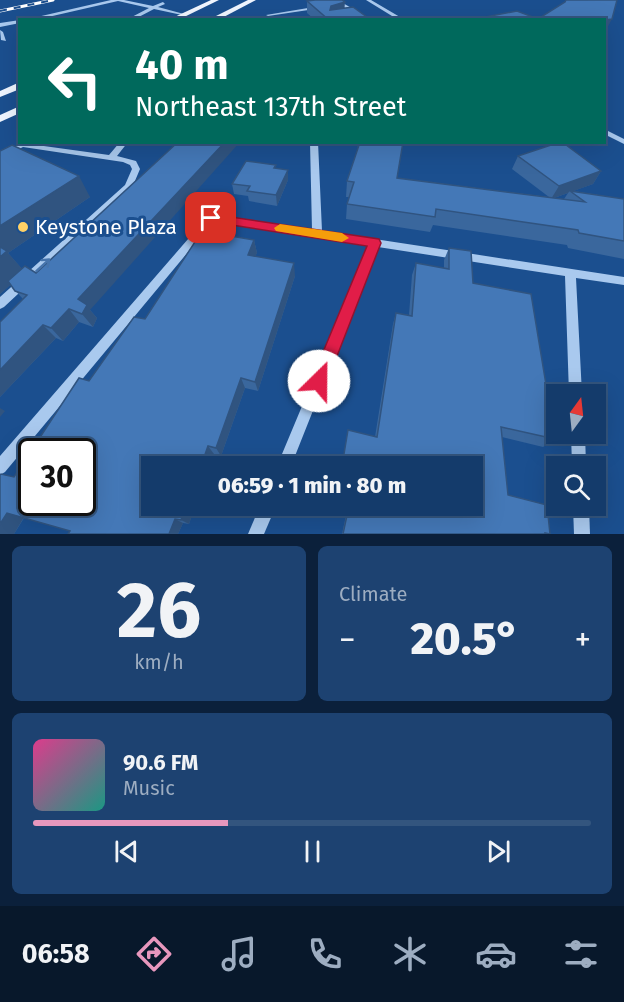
<!DOCTYPE html>
<meta charset="utf-8">
<style>
:root{--surface:#143b6b;--page:#1d4271;--text:#f1f3f6;--muted:#9dadc1;--line:#33557e;--accent:#e797bd}
body{margin:0;font-family:"Fira Sans",sans-serif;background:var(--page);color:var(--text);height:100vh;display:flex;flex-direction:column;font-size:22px;white-space:nowrap}
*{box-sizing:border-box;margin:0}
p{font-size:20px;color:var(--muted)}
.icon{flex:none;width:33px;height:33px;fill:none;stroke:currentColor;stroke-width:2;stroke-linecap:round;stroke-linejoin:round}
.map{position:relative;height:534px;overflow:hidden}
.drawer{display:flex;flex-direction:column;gap:12px;padding:12px;background:#0b203b;flex:1}
.drawer>*{flex:none}
.guide{position:absolute;left:18px;top:18px;width:588px;height:126px;border-radius:0px;box-shadow:0 6px 24px #0002,0 0 0 2px var(--line);background:#00695c;color:#fff;overflow:hidden}
.needle{width:39px;rotate:15deg}
.controls{position:absolute;left:546px;top:384px;display:grid;gap:12px}
.controls a{display:grid;place-items:center;width:60px;height:60px;border-radius:0px;background:var(--surface);box-shadow:0 6px 24px #0002,0 0 0 2px var(--line);font-size:30px}
.speed{position:absolute;left:18px;top:438px;display:flex;gap:12px;font-size:30px;font-weight:700;text-align:center}
.speed>*{display:grid;place-content:center;width:78px;height:78px;border-radius:50%;background:var(--surface);box-shadow:0 6px 24px #0002,0 0 0 2px var(--line);line-height:1}
.speed .limit{border:3px solid #111;border-radius:9px;background:#fff;color:#111}
.pin{position:absolute;display:grid;place-items:center;width:51px;height:51px;color:#fff;margin:-26px;border-radius:12px;box-shadow:0 3px 9px #0006}
.me{position:absolute;width:66px;margin:-33px;rotate:23deg;stroke-linejoin:round;filter:drop-shadow(0 0 4px #0008)}
.turn{display:flex;align-items:center;gap:21px;height:126px;padding:0 18px;font-size:27px}
.turn .icon{width:78px;height:78px;stroke-width:2.5}
.turn b{display:block;font-size:42px;line-height:51px}
.big{font-size:45px;font-weight:800;line-height:1.1}
.drawer .tile{flex:1;display:flex;flex-direction:column;justify-content:center;gap:9px;min-width:0;padding:0 21px;border-radius:9px;background:var(--page)}
.drawer .dial{align-items:center;gap:0}
.dial b{font-size:78px;line-height:1}
.song{display:flex;align-items:center;gap:18px}
.cover{width:72px;height:72px;border-radius:9px;background:linear-gradient(135deg,hsl(330 70% 55%),hsl(170 70% 35%))}
.played{height:6px;border-radius:3px;background:linear-gradient(90deg,var(--accent) 35%,var(--line) 35%)}
.keys{display:flex;justify-content:space-around;direction:ltr}
.heat{display:flex;justify-content:space-between;align-items:center;font-size:33px;direction:ltr}
.drawer .tiles{flex:1;display:grid;gap:12px;grid-template-columns:1fr 1fr}
.tile:last-child{grid-column:span 2}
.trip{position:absolute;left:141px;top:456px;width:342px;height:60px;border-radius:0px;background:var(--surface);box-shadow:0 6px 24px #0002,0 0 0 2px var(--line);font-weight:800;line-height:60px;text-align:center}
.menu{display:flex;height:96px;justify-content:space-around;align-items:center;background:#08182b;color:var(--muted)}
.menu .icon{width:42px;height:42px}
.menu .selected{color:var(--accent)}
.menu b{font-size:27px;color:var(--text)}
.map>svg:first-child{display:block}
.lines{fill:none;stroke-linecap:round;stroke-linejoin:round}
.minor{fill:#a9c9ee;fill-rule:evenodd}
.major{fill:#f0f6ff;fill-rule:evenodd}
.rail-casing{stroke:#fff;stroke-width:3}
.rail{stroke:#1b4f8f;stroke-width:2;stroke-dasharray:7;stroke-linecap:butt}
.wall{fill:#3a679d;fill-rule:evenodd}
.shaded-wall{fill:#305480}
.building{fill:#4478b7;stroke:#305480;stroke-width:1.5;fill-rule:evenodd}
.oneway{stroke:#4674ac}
.route{fill:#e11d48;stroke:#92132f;stroke-width:1.5}
.slow{fill:#f59e0b}
.poi-dot{fill:#ffd166;stroke:#1b4f8f;stroke-width:2}
.labels{text-anchor:middle;dominant-baseline:central;stroke-width:6;stroke-linejoin:round;paint-order:stroke}
.poi-label{font-size:21px;fill:#fff;stroke:#1b4f8f;text-anchor:start}
</style>
<div class="map">
<svg width="624" height="534" viewBox="0 0 624 534">
<rect width="100%" height="100%" fill="#1b4f8f"/>
<g class="lines">
<g class="minor">
<polygon points="111,0 124,0 153,6 163,2 165,4 158,7 184,14 182,15 154,9 133,20 126,20 149,8 118,1 35,20 24,20"/>
<polygon points="366,0 371,0 405,20 396,18 377,20 392,16"/>
<polygon points="341,2 355,10 356,16 341,20 331,20 351,14 351,12 339,4"/>
<polygon points="320,6 322,8 268,16 266,15"/>
<polygon points="20,20 20,23 0,27 0,23"/>
<polygon points="0,30 3,32 6,41 1,40"/>
<polygon points="604,129 624,139 624,144 604,134"/>
<polygon points="120,142 128,142 117,156 136,161 140,169 132,188 4,307 0,309 0,297 125,185 132,169 130,165 123,162 23,147 0,159 0,154 22,143 109,155"/>
<polygon points="310,142 318,142 322,231 624,277 624,285 576,278 582,394 569,394 565,276 378,247 291,466 277,466 369,246 213,222 5,472 0,475 0,456 208,216 211,215 312,230"/>
<polygon points="571,434 585,434 586,466 572,466"/>
<polygon points="260,506 276,506 264,534 248,534"/>
<polygon points="573,506 589,506 590,534 574,534"/>
</g>
<g class="major">
<polygon points="211,0 219,0 178,20 168,20"/>
<polygon points="248,0 256,0 218,20 208,20"/>
<polygon points="20,82 20,89 0,97 0,91"/>
<polygon points="20,106 20,113 0,122 0,115"/>
</g>
<g class="rail-casing">
<polyline id="rail" points="0,11 53,0"/>
</g>
<use href="#rail" class="rail"/>
</g>
<g class="wall">
<polygon points="307,1 344,8 371,20 315,20 307,13"/>
<path d="M357,142H403L397,178L549,197L512,169L518,156L601,171L593,184L573,191L624,199V259L568,248L567,245L433,225L430,232L346,219L347,204L349,197H346L347,181L358,148ZM568,193L564,199L554,198Z"/>
<polygon points="0,151 90,197 8,253 22,269 90,310 97,318 93,327 79,322 63,341 56,338 0,397 0,322 23,299 10,285 0,294"/>
<polygon points="276,169 288,170 288,180 277,206 249,201 248,196 234,194 232,184"/>
<polygon points="254,240 257,253 255,256 295,276 258,391 245,388 221,456 214,454 209,466 152,466 195,506 189,524 183,523 178,534 68,534 70,531 24,518 14,534 0,534 14,477 89,381 145,319"/>
<polygon points="449,248 473,283 555,439 543,447 502,437 508,495 550,534 342,534 348,506 472,506 375,437 393,324 396,313 409,315 412,275 416,263 444,268 444,260"/>
</g>
<g class="shaded-wall">
<polygon points="345,2 344,14 330,20 331,6"/>
<polygon points="612,19 607,28 604,29 604,20"/>
<polygon points="225,142 240,142 90,310 97,318 93,327 82,314 78,299"/>
<polygon points="288,170 288,180 277,206 276,195"/>
<polygon points="601,171 593,184 571,192 570,191 568,193 551,199 559,186"/>
<polygon points="79,176 90,197 8,253 25,272 0,294 0,226"/>
<polygon points="254,240 257,253 250,267 248,255"/>
<polygon points="294,263 295,276 258,391 255,382"/>
<polygon points="69,309 79,322 63,341 51,328"/>
<polygon points="43,325 56,338 0,397 0,370"/>
<polygon points="241,378 245,388 221,456 216,448"/>
<polygon points="0,408 5,411 0,417"/>
<polygon points="208,446 214,454 209,466 201,466"/>
<polygon points="186,506 195,506 189,524 181,520"/>
<polygon points="7,513 24,517 14,534 0,534 0,524"/>
<polygon points="175,519 183,523 178,534 169,534"/>
</g>
<g class="building">
<polygon points="315,0 342,0 345,2 331,6 330,10 353,7 371,20 329,20 307,1"/>
<polygon points="566,0 617,0 612,19 604,20 470,20 517,11 538,19 565,2"/>
<polygon points="178,142 225,142 78,299 87,305 82,314 69,309 51,328 43,325 0,370 0,322 27,295 15,291 8,281 25,266 36,273"/>
<polygon points="360,142 403,142 397,178 585,202 570,191 624,199 624,241 579,233 578,230 436,209 435,217 347,204 354,182 347,181"/>
<polygon points="560,142 562,142 601,171 559,186 518,156"/>
<polygon points="12,145 79,176 0,226 0,151"/>
<polygon points="246,161 276,165 274,168 288,170 276,195 247,191 250,186 232,184"/>
<path d="M202,231L254,240L248,255L294,263L255,382L241,378L216,448L208,446L201,466H152V506H186L181,520L175,519L169,534H68L70,531L7,513L0,524V475L1,474L14,477L79,378L89,381L134,317L145,319ZM32,452H82V502H32Z"/>
<polygon points="0,247 7,251 0,257"/>
<polygon points="449,248 471,251 473,283 531,294 555,439 501,427 508,495 547,505 550,534 545,533 545,534 343,534 349,506 472,506 472,466 342,466 348,430 377,437 396,313 412,316 416,263 449,269"/>
</g>
<defs><path id="oneway-shaft" d="M-6 0H5M1.5-3L5.5 0L1.5 3" fill="none" stroke-width="1.6" stroke-linecap="round" stroke-linejoin="round" transform="scale(1.5)"/></defs>
<use class="oneway" href="#oneway-shaft" transform="translate(43 265) rotate(-42)"/>
<polygon class="route" points="211,214 379,239 381,243 325,387 319,389 313,387 311,381 367,246 206,221 206,215"/>
<polygon class="slow" points="280,224 342,233 349,238 342,242 276,231 274,228"/>
<circle class="poi-dot" cx="23" cy="227" r="6"/>
<g class="labels">
<g class="poi-label">
<text x="35" y="227">Keystone Plaza</text>
</g>
</g>
</svg>
<div class="controls">
<a><svg class="needle" viewBox="-14 -14 28 28"><path d="M0-13l5 13h-10z" fill="#e53935"/><path d="M0 13l5-13h-10z" fill="#9dadc1"/></svg></a>
<a><svg class="icon" aria-label="search" viewBox="0 0 24 24"><circle cx="10" cy="10" r="6"/><path d="M15 15l6 6"/></svg></a>
</div>
<div class="speed"><div class="limit">30</div></div>
<div class="pin" style="left:211px;top:218px;background:#d93025"><svg class="icon" aria-label="arrive" viewBox="0 0 24 24"><path d="M6 21V4h12l-3 4 3 4H6"/></svg></div>
<svg class="me" style="left:319px;top:381px" viewBox="-20 -20 40 40"><circle r="19" fill="#fff"/><path d="M0-13L10 11 0 6-10 11z" fill="#e11d48"/></svg>
<div class="trip">06:59 · 1 min · 80 m</div>
<div class="guide">
<div class="turn"><svg class="icon" aria-label="left" viewBox="0 0 24 24"><path d="M17 20v-9H6M10 6l-5 5 5 5"/></svg><div><b>40 m</b>Northeast 137th Street</div></div>
</div>
</div>
<section class="drawer">
<div class="tiles">
<div class="tile dial"><b>26</b><p>km/h</p></div>
<div class="tile"><p>Climate</p>
<div class="heat"><a>−</a><b class="big">20.5°</b><a>+</a></div>
</div>
<div class="tile">
<div class="song"><i class="cover"></i><div><b>90.6 FM</b><p>Music</p></div></div>
<div class="played"></div>
<div class="keys"><svg class="icon" aria-label="previous" viewBox="0 0 24 24"><path d="M18 5L8 12l10 7zM5 5v14"/></svg><svg class="icon" aria-label="pause" viewBox="0 0 24 24"><path d="M8 5v14M16 5v14"/></svg><svg class="icon" aria-label="next" viewBox="0 0 24 24"><path d="M6 5l10 7-10 7zM19 5v14"/></svg></div>
</div>
</div>
</section>
<nav class="menu">
<b>06:58</b>
<svg class="icon selected" aria-label="directions" viewBox="0 0 24 24"><path d="M12 3l9 9-9 9-9-9zM9 14v-3h6M13 9l2 2-2 2"/></svg>
<svg class="icon" aria-label="music" viewBox="0 0 24 24"><path d="M9 18V5l10-2v13"/><circle cx="6" cy="18" r="3"/><circle cx="16" cy="16" r="3"/></svg>
<svg class="icon" aria-label="phone" viewBox="0 0 24 24"><path d="M5 4h4l2 5-3 2q2 4 5 5l2-3 5 2v4C11 20 4 13 5 4z"/></svg>
<svg class="icon" aria-label="climate" viewBox="0 0 24 24"><path d="M12 3v18M4 7l16 10M4 17L20 7"/></svg>
<svg class="icon" aria-label="car" viewBox="0 0 24 24"><path d="M5 17H2v-5l4-1 3-4h7l3 4 3 1v5h-3M9 17h6M6 11h13"/><circle cx="7" cy="17" r="2"/><circle cx="17" cy="17" r="2"/></svg>
<svg class="icon" aria-label="filters" viewBox="0 0 24 24"><path d="M4 7h16M4 17h16"/><circle cx="9" cy="7" r="2"/><circle cx="15" cy="17" r="2"/></svg>
</nav>
